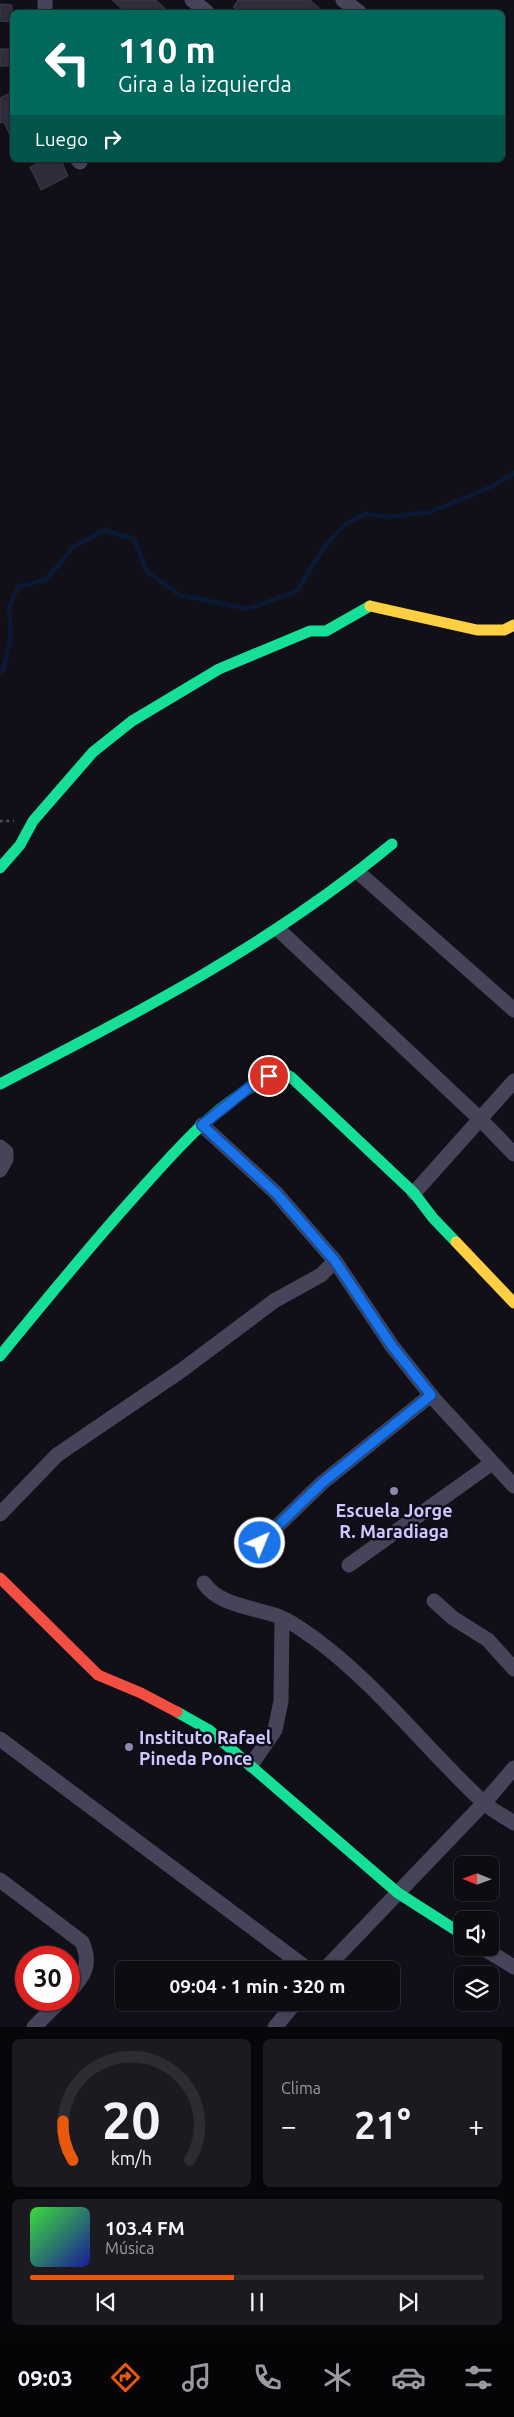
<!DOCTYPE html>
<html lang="es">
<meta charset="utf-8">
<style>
:root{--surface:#0d0c12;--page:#1b1a20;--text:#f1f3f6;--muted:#9a9b9f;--line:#2d2c32;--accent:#ea580c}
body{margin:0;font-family:Ubuntu,sans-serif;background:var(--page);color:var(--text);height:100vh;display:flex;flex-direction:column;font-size:19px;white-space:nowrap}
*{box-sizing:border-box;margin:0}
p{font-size:16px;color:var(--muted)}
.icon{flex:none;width:28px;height:28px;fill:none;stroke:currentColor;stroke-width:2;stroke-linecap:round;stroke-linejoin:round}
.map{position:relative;height:2027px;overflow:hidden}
.details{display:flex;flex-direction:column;gap:12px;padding:12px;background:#07070a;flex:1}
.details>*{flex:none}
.banner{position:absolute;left:10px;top:10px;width:495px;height:152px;border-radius:8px;box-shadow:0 1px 4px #0004,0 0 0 1px var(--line);background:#00695c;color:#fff;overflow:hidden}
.needle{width:32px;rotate:271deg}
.controls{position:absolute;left:454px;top:1856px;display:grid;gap:10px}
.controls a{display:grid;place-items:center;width:45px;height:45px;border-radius:8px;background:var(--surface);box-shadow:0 1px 4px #0004,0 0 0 1px var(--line);font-size:25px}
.speed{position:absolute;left:15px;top:1946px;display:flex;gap:10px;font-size:25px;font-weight:700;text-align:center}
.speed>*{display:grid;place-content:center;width:65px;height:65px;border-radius:50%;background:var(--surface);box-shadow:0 1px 4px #0004,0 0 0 1px var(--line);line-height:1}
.speed .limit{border:8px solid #d22;background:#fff;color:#111}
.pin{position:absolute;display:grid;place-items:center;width:42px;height:42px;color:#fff;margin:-21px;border:2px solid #fff;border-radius:50%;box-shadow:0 1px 5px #0007}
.me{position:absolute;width:55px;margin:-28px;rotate:44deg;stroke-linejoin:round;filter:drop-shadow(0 0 4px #0008)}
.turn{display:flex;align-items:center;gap:18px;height:105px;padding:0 25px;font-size:22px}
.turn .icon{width:65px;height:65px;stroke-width:2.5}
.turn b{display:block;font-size:35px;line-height:42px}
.then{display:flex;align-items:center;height:48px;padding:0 25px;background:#0003;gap:10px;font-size:19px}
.big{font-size:38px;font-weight:700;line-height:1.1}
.details .card{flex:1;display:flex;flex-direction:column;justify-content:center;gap:8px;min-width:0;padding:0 18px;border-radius:8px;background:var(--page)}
.details .dial{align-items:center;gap:0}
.dial svg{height:130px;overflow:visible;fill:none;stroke:var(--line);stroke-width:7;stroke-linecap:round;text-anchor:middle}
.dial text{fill:var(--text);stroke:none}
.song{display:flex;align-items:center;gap:15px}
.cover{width:60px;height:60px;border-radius:8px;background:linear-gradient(135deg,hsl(120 70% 55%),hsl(240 70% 35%))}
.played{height:5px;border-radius:2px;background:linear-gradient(90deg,var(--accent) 45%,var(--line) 45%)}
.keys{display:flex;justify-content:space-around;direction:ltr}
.heat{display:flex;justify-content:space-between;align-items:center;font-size:28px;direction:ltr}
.details .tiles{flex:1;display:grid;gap:12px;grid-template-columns:1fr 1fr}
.card:last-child{grid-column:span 2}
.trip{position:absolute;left:115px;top:1961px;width:285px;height:50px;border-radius:8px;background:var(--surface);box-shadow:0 1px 4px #0004,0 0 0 1px var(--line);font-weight:700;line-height:50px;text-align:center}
.tab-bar{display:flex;height:80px;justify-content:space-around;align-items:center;background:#050507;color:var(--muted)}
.tab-bar .icon{width:35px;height:35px}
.tab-bar .selected{color:var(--accent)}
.tab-bar b{font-size:22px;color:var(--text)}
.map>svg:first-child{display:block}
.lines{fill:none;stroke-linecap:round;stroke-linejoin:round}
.stream{stroke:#0b1a34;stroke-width:4.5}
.building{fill:#2f2c3c;stroke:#3c3a4d}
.path{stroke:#475662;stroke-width:2.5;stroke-dasharray:2.5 4;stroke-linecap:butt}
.street{stroke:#454459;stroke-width:15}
.fast{stroke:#16e098;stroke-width:11}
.slow{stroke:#ffcf43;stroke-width:11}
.jam{stroke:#f24e42;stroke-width:11}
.route-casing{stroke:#114b97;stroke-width:12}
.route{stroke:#1a73e8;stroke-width:9}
.poi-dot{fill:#8c88ad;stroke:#0f0c1c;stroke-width:2}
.labels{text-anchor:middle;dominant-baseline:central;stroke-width:5;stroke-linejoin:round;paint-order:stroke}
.poi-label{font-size:18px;font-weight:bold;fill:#cec9fd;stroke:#0f0c1c}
</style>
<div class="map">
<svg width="514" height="2027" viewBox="0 0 514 2027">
<rect width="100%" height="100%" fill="#111018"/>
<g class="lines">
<polyline class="stream" points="0,672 3,671 11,638 9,607 18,587 47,579 73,547 104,530 134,539 147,572 180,595 248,609 297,591 323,549 344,525 365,514 390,517 430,512 493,486 514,473"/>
</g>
<g class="building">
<polygon points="112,0 156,0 169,12 125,12"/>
<polygon points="238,0 310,0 324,12 240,12 233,7"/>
<polygon points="0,4 12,5 12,22 0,21"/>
<rect x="0" y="49" width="12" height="17"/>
<polygon points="12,92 12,140 4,122 0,123 0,98"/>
<polygon points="45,160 61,160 68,176 41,190 30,167"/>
</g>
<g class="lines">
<polyline class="path" points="0,821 14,821"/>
<g class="street">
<polyline points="45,0 45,12"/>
<polyline points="192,0 207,12"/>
<polyline points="343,0 359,12"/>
<polyline points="78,160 80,162"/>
<polyline points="359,873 514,1010"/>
<polyline points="280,931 480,1119 514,1154"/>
<polyline points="202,1125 276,1193 335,1261 392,1346 434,1399 514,1486"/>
<polyline points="0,1147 6,1152 6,1159 0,1170"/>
<polyline points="414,1193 514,1081"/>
<polyline points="0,1514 57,1455 182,1370 274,1301 321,1275 335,1261"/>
<polyline points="260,1543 322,1483 431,1395"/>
<polyline points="349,1565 492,1463"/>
<path d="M204,1583C217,1604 250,1607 271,1614C287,1618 301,1629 314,1638C377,1684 426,1749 483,1802C491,1810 504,1816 514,1823"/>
<polyline points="434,1601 453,1618 488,1640 514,1669"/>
<polyline points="0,1739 309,1970"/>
<polyline points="251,1765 275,1730 281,1701 282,1619"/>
<path d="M0,1880L82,1942C92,1964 84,1977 69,1992"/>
<polyline points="483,1948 514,1967"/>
<polyline points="324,1970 484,1803 514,1768"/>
<polyline points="34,2027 61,2000"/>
<polyline points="275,2027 296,2002"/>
</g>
<g class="fast">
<polyline points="0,868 20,845 33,821 93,752 132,721 219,669 310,631 326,631 370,606"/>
<path d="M0,1084C140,1012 269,945 392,844"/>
<path d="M0,1356C44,1302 88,1248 135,1196C178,1148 221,1096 282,1072L291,1077L414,1193L433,1218L456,1242"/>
<polyline points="177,1712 209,1730 398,1893 462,1934"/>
</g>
<g class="slow">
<polyline points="370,606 477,630 504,630 514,625"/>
<polyline points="456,1242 514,1303"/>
</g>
<polyline class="jam" points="0,1578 98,1675 141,1693 177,1712"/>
</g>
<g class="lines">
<g class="route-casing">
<polyline id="route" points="260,1543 322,1483 431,1395 392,1346 335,1261 276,1193 202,1125 256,1082 269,1076"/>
</g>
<use href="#route" class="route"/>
</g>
<g class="poi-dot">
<circle cx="394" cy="1491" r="5"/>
<circle cx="129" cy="1747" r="5"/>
</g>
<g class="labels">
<g class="poi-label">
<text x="394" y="1510">Escuela Jorge<tspan x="394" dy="21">R. Maradiaga</tspan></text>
<text x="139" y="1737" text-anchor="start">Instituto Rafael<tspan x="139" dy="21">Pineda Ponce</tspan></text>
</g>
</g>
</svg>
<div class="controls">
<a><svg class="needle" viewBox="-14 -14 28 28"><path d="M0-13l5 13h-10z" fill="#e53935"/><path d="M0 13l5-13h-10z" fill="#9a9b9f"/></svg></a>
<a><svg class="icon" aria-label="sound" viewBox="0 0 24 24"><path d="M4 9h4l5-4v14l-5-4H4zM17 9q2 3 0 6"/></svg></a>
<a><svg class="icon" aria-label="layers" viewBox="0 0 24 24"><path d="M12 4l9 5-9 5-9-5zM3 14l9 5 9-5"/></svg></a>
</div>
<div class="speed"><div class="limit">30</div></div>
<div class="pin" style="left:269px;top:1076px;background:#d93025"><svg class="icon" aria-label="arrive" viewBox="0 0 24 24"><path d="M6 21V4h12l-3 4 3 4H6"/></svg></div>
<svg class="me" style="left:260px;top:1543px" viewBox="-20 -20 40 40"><circle r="17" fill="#1a73e8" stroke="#fff" stroke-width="3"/><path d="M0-11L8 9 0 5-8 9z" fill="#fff"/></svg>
<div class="trip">09:04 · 1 min · 320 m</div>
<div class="banner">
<div class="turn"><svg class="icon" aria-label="left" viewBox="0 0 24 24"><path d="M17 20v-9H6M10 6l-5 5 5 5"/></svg><div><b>110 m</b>Gira a la izquierda</div></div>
<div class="then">Luego<svg class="icon" aria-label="right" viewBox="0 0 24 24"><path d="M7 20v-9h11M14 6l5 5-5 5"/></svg></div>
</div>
</div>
<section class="details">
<div class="tiles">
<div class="card dial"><svg viewBox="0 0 100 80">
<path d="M14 69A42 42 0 1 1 86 69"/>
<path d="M14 69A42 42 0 0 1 8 45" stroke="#ea580c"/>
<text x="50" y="56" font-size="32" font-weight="700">20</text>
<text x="50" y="72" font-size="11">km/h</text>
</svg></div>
<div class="card"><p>Clima</p>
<div class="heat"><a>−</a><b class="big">21°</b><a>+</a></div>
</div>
<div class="card">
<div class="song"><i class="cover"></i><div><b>103.4 FM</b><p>Música</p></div></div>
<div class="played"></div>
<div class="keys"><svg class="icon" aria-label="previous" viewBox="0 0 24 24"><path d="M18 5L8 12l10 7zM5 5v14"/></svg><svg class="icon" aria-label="pause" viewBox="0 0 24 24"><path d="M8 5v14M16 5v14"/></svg><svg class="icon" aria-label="next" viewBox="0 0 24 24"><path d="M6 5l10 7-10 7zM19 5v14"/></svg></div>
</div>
</div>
</section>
<nav class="tab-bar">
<b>09:03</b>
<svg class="icon selected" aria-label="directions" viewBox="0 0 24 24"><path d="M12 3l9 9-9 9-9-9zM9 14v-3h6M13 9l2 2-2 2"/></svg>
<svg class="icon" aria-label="music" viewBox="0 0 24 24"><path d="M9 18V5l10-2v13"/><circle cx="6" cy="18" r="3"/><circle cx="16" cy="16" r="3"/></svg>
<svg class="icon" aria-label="phone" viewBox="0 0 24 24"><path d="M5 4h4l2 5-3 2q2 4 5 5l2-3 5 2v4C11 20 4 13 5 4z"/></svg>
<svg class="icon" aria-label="climate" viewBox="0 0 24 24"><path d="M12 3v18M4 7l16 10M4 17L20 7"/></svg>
<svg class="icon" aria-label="car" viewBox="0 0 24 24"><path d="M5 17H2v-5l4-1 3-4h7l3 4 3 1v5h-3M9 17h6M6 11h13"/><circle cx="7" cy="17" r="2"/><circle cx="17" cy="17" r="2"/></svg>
<svg class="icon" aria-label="filters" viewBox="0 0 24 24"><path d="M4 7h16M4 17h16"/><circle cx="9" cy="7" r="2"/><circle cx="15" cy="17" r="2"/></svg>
</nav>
